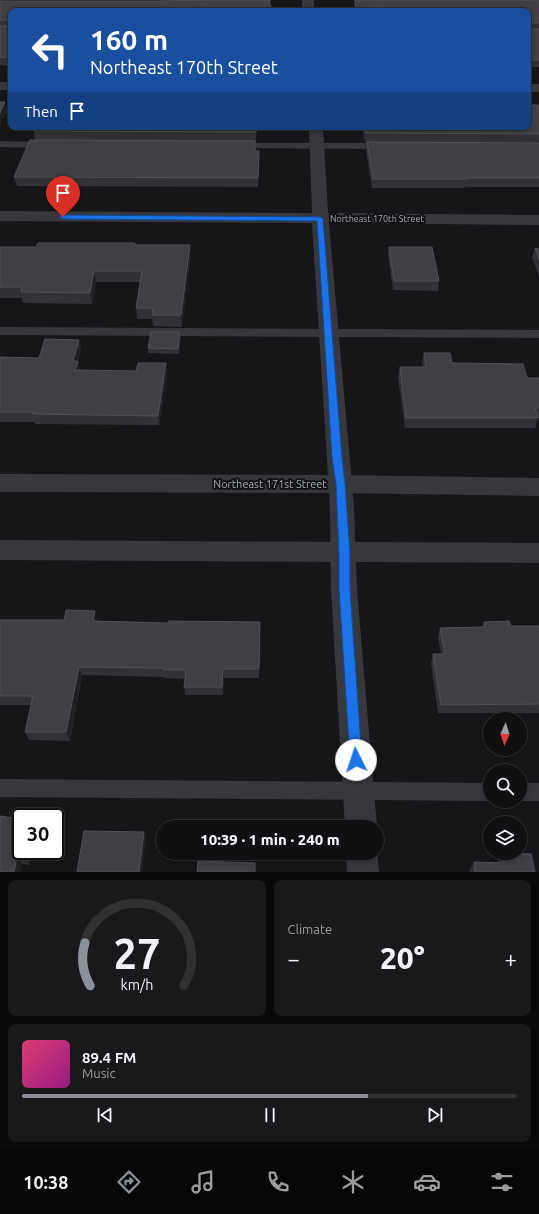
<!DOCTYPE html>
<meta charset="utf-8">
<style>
:root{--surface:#101012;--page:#19191b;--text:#f1f3f6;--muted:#9c9d9f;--line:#303032;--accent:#8c9099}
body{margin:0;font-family:Ubuntu,sans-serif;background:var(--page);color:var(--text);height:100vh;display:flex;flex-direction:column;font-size:15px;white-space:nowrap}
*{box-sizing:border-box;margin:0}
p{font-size:13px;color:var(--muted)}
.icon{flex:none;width:22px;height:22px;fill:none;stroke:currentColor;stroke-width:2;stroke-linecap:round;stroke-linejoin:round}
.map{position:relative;height:872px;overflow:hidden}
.panel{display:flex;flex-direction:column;gap:8px;padding:8px;background:#09090a;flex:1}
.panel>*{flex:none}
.hud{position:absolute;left:8px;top:8px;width:523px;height:122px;border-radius:8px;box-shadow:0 2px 6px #0003,0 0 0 1px var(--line);background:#1a4fa0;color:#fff;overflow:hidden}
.needle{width:26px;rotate:183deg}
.fabs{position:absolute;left:483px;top:712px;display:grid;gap:8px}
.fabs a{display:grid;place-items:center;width:44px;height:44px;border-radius:50%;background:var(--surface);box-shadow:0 2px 6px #0003,0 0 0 1px var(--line);font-size:20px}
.speed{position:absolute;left:12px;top:808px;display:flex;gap:8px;font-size:20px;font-weight:700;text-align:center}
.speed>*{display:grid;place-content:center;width:52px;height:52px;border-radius:50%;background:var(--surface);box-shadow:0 2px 6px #0003,0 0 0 1px var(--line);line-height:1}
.speed .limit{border:2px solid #111;border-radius:6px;background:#fff;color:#111}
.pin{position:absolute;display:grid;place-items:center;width:34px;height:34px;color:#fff;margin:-41px -17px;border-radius:50% 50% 50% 0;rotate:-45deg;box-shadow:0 0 4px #0007}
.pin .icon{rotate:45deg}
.me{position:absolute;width:44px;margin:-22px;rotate:356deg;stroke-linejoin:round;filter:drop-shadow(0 0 3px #0008)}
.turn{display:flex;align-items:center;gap:14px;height:84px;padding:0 16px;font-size:18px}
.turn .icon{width:52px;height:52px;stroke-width:2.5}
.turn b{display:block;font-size:28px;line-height:34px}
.then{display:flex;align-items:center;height:38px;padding:0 16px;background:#0003;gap:8px;font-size:15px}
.big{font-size:30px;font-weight:800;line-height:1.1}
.panel .widget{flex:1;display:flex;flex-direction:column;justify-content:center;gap:6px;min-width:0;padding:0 14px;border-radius:8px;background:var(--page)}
.panel .dial{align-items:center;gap:0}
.dial svg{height:104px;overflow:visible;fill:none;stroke:var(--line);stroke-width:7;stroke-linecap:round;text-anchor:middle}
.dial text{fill:var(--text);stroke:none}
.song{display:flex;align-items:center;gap:12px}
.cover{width:48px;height:48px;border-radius:6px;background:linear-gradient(135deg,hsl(340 70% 55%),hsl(310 70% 35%))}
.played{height:4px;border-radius:2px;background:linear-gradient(90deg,var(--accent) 70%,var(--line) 70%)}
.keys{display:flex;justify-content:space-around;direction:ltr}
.heat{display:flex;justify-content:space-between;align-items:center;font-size:22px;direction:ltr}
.panel .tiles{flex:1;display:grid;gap:8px;grid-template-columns:1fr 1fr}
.widget:last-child{grid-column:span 2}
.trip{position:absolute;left:156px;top:820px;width:228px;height:40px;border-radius:20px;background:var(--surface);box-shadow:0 2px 6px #0003,0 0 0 1px var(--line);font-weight:800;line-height:40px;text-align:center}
.menu{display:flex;height:64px;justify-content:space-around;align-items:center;background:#060607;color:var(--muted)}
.menu .icon{width:28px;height:28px}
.menu .current{color:var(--accent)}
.menu b{font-size:18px;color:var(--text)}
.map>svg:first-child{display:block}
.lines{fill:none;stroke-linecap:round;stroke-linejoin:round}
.service{fill:#37383d;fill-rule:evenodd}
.minor{fill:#37383d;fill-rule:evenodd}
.tertiary{fill:#37383d;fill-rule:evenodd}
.wall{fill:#323236}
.shaded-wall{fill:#212124}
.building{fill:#3f3f44;stroke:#4f5156}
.route{fill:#1a73e8;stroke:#114b97}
.labels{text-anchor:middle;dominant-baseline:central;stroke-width:4;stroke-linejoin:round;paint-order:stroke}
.far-street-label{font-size:9px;fill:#a8adb8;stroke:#111113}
.street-label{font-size:11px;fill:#a8adb8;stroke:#111113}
</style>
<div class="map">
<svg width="539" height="872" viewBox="0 0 539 872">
<rect width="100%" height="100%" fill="#161618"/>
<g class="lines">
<g class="service">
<polygon points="0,141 44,142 48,145 44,148 0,147"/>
<polygon points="238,143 384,143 388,146 384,149 235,148 234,146"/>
<polygon points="0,327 539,330 539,338 0,335"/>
<polygon points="0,779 490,783 490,801 0,797"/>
<rect x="520" y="783" width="19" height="18"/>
</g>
<g class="minor">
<rect x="302" y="0" width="12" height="11"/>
<rect x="0" y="82" width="11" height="8"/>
<rect x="528" y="84" width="11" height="8"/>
<polygon points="309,127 323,127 328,213 539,215 539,225 329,223 354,507 357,589 377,827 345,827 331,589 330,507 312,223 0,221 0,211 312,213"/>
<polygon points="377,850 379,872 347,872 346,853 377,853"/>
</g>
<g class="tertiary">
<polygon points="0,474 340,475 539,478 539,496 340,493 0,492"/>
<polygon points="0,540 539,543 539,563 0,560"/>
</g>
</g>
<g class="wall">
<polygon points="354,0 539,0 539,67 528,67 528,11 355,11"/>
<polygon points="0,1 11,11 11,66 0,65"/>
<polygon points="539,105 539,187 465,187 465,188 372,188 366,151 367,142 467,142 365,142 362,127 528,127"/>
<polygon points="35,127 257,127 256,141 35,140 34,131"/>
<polygon points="259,160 258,187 17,186 14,177"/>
<polygon points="135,243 135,245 191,256 182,327 153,326 152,319 137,319 136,308 140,282 96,282 92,304 23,303 22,298 0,298 0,247 36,247"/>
<polygon points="389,247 439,281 438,291 393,290 388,256"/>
<polygon points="535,248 539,249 539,276 532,258"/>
<polygon points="180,332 181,338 179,354 148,353 148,348"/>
<polygon points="79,340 81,350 78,361 80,370 167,373 159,425 35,424 35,422 0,422 0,357 39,358"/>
<polygon points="424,353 452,363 527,378 539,378 539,418 538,418 535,428 405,428 398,377 400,367 423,367 422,363"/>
<polygon points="0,620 97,620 97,621 168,623 260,622 259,678 224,678 223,695 185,695 184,687 185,679 164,678 164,677 82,675 70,741 29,740 25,732 31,705 0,705"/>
<polygon points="484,622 511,626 539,626 539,713 438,713 431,663 433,654 441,654 438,637 440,628 482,627"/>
<polygon points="0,816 30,865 22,864 20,872"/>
<polygon points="502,853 535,872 470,872 470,869 474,862 498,862 498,860"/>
</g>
<g class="shaded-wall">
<polygon points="384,6 384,11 356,11 356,8"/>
<polygon points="5,102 7,111 0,125 0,113"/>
<polygon points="259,151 259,160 258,187 258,178"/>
<polygon points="190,245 191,256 182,327 181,315"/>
<polygon points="94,271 96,282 92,304 90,293"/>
<polygon points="180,332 181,338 179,354 178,349"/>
<polygon points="79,340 81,350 75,371 73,361"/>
<polygon points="78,361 80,371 75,370"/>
<polygon points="166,363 167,373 159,425 158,416"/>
<polygon points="95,611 97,620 95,630 93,621"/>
<polygon points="79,667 82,675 70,741 66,732"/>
<polygon points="223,669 224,678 223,695 222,687"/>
<polygon points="144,832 146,839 142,872 139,872"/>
<polygon points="28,851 34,851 30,865 25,858"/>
<polygon points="17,857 22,864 20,872 14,872"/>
</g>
<g class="building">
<polygon points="208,0 270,0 270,6 271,6 271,11 11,11 11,58 0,57 0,26 10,26 10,20 0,20 0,1 158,1"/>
<polygon points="355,0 539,0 539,23 528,23 528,29 539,29 539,60 528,60 528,11 381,11 384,6 356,8"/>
<polygon points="0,102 5,102 0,113"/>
<polygon points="528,105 539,105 539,134 366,133 365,127 528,127"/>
<polygon points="35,127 256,127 256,132 34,131"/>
<polygon points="30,140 255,141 255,151 259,151 258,178 14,177"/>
<polygon points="367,142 539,143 539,178 466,178 466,179 373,179"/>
<polygon points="38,243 135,243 135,245 190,245 181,315 152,315 153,308 136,308 142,271 94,271 90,293 21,292 22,287 0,287 0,247 36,247"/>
<polygon points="389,247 432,247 439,281 394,281"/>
<polygon points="535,248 539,249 539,259"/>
<polygon points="151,332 180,332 178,349 148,348"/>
<polygon points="45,339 79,340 73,361 78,361 75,370 136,371 138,363 166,363 158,416 33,414 33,412 0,412 0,357 39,358"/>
<polygon points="424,353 450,353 452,363 523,364 527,378 539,378 539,408 535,408 538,418 406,418 400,367 426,367"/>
<polygon points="66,610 95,611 93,621 168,623 169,621 260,622 259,669 223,669 222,687 184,687 186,670 163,670 163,668 79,667 66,732 25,732 33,696 0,696 0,620 64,620"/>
<polygon points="509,621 511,626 539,626 539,704 441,705 433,654 445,654 440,628 485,627 484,622"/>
<polygon points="0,816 21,819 21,851 28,851 25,858 17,857 14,872 0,872"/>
<polygon points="84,831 144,832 139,872 77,872"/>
<polygon points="502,853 531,854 535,872 475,872 474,862 503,863"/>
<polygon points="198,861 255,863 255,872 197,872"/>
</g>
<polygon class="route" points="60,215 320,217 323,219 342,458 345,484 350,552 350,589 362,760 361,765 356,766 352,765 350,760 339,589 339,552 336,484 332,458 317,221 63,219 60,218"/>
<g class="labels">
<g class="far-street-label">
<text x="377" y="219">Northeast 170th Street</text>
</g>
<g class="street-label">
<text x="270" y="484">Northeast 171st Street</text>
</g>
</g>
</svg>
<div class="fabs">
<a><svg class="needle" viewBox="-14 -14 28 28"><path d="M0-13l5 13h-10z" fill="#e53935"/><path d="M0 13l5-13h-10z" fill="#9c9d9f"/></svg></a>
<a><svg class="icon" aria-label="search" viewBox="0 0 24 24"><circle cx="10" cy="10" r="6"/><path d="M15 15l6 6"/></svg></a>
<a><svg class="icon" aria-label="layers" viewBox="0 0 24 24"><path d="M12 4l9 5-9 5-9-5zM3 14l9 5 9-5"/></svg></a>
</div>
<div class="speed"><div class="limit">30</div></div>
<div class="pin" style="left:63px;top:217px;background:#d93025"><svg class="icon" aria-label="arrive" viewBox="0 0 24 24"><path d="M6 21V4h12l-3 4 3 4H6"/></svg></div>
<svg class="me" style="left:356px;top:760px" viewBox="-20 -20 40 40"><circle r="19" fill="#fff"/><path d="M0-13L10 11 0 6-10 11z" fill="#1a73e8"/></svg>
<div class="trip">10:39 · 1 min · 240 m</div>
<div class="hud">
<div class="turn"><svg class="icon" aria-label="left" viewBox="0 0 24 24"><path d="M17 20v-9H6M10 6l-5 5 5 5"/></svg><div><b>160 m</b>Northeast 170th Street</div></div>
<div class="then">Then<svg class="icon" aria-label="arrive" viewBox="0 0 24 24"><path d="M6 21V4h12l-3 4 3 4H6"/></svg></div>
</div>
</div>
<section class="panel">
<div class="tiles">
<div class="widget dial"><svg viewBox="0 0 100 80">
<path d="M14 69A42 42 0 1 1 86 69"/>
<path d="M14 69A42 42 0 0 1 10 36" stroke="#8c9099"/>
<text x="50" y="56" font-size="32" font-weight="700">27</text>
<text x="50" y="72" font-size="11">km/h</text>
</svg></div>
<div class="widget"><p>Climate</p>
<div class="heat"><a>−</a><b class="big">20°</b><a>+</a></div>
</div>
<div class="widget">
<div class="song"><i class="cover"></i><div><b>89.4 FM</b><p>Music</p></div></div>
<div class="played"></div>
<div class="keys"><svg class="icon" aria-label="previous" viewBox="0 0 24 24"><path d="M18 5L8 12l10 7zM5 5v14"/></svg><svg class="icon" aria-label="pause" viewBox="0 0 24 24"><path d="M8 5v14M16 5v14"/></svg><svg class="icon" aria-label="next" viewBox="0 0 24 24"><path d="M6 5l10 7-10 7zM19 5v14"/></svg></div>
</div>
</div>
</section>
<nav class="menu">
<b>10:38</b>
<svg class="icon current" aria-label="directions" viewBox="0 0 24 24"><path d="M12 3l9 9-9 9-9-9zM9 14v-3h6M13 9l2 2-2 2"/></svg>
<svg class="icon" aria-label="music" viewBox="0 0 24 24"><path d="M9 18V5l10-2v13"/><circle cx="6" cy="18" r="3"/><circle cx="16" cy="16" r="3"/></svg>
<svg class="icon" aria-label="phone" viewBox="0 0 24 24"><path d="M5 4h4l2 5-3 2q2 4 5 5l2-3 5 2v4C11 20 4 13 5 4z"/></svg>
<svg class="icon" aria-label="climate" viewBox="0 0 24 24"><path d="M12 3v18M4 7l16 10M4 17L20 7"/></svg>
<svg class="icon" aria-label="car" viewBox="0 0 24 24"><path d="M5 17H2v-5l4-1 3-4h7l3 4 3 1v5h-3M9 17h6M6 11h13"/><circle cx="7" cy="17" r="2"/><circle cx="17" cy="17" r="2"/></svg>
<svg class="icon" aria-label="filters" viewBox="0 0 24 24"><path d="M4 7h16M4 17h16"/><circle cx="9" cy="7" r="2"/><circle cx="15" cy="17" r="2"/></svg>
</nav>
